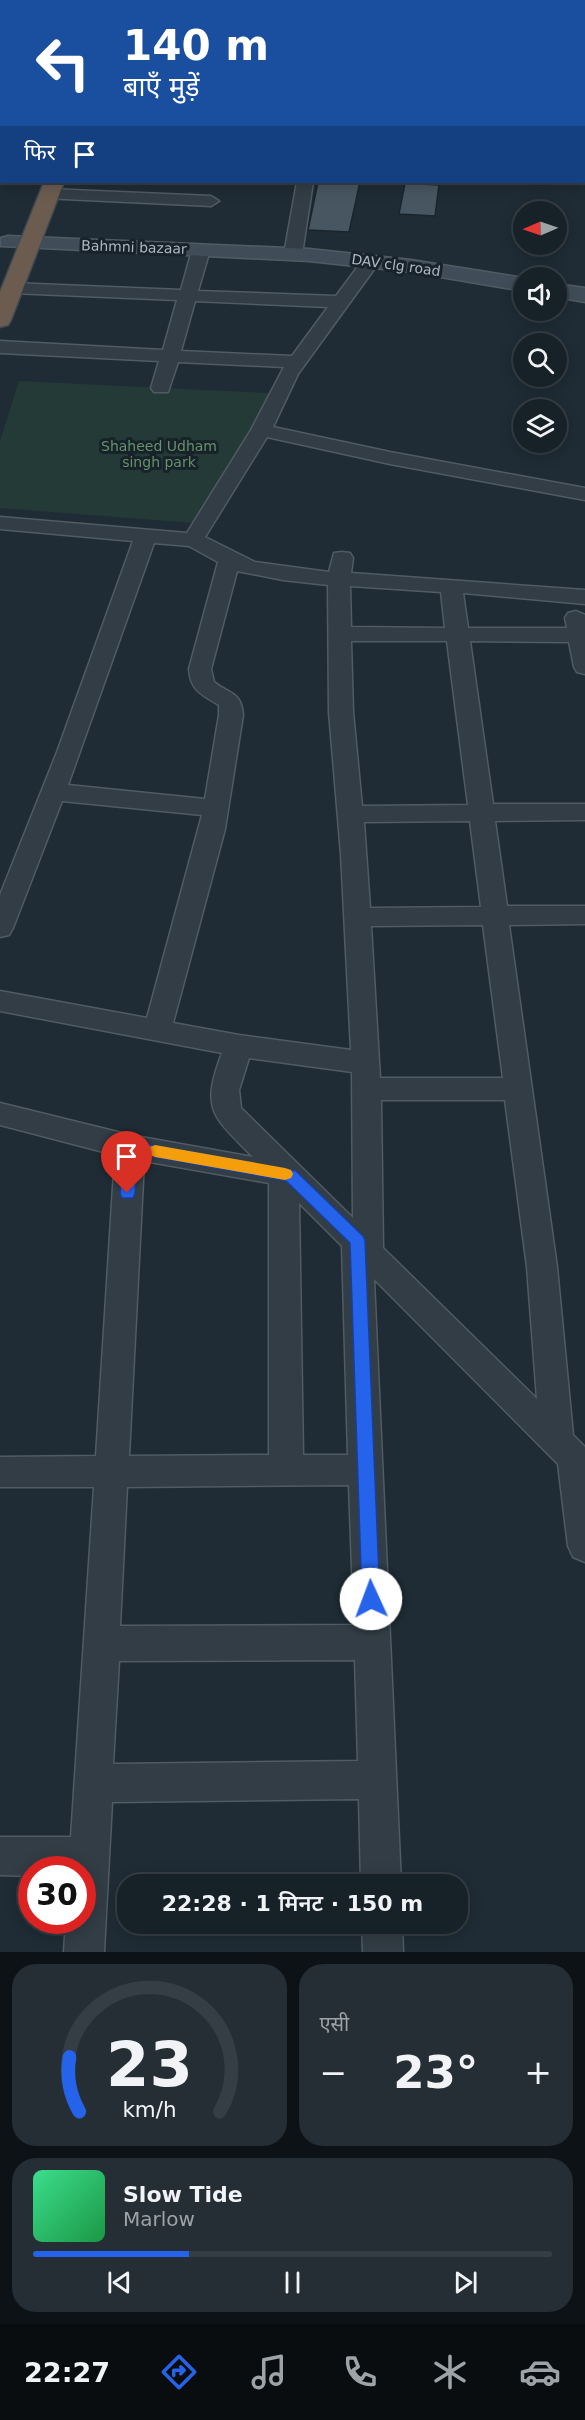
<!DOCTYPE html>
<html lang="hi">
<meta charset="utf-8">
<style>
:root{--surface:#172128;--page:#242e34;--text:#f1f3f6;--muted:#9ea3a8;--line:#363e45;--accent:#2563eb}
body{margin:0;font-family:"DejaVu Sans","Noto Sans Devanagari",sans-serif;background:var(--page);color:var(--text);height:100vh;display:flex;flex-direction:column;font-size:22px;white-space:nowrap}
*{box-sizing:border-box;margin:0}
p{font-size:20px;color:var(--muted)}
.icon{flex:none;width:33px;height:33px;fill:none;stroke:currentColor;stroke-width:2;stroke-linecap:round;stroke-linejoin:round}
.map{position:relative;height:1952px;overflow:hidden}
.details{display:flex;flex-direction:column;gap:12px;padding:12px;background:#0d1216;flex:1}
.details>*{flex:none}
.hud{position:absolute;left:0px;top:0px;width:585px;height:183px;box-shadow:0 3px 15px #0003,0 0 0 2px var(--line);background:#1a4fa0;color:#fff;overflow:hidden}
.needle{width:39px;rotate:268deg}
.tools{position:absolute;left:513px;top:201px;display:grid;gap:12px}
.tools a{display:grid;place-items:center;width:54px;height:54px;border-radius:50%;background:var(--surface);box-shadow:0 3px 15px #0003,0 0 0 2px var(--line);font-size:30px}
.speed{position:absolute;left:18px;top:1856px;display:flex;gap:12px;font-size:30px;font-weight:700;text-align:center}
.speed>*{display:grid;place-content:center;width:78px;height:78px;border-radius:50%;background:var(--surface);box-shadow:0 3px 15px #0003,0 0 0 2px var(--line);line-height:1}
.speed .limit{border:9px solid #d22;background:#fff;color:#111}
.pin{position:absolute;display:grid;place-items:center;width:51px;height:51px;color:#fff;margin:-62px -26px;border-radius:50% 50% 50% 0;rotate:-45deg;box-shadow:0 0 6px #0007}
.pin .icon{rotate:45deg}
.me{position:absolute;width:66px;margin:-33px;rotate:358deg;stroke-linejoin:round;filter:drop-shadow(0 0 4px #0008)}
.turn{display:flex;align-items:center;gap:21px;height:126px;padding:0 24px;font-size:27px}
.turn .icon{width:78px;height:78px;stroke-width:2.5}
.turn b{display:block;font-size:42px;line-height:51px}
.then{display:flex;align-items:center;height:57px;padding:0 24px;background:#0003;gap:12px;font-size:22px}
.big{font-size:45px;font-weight:600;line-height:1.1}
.details .tile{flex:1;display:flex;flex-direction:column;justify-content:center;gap:9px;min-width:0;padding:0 21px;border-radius:24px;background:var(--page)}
.details .dial{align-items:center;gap:0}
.dial svg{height:156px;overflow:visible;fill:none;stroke:var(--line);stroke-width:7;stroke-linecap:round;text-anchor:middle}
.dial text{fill:var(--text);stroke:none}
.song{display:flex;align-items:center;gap:18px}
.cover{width:72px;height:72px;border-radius:9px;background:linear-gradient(135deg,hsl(150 70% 55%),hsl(140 70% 35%))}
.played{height:6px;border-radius:3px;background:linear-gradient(90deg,var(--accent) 30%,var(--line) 30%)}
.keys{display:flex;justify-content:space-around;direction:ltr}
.heat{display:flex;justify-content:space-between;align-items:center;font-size:33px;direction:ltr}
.details .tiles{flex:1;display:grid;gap:12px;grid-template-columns:1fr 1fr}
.tile:last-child{grid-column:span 2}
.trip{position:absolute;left:117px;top:1874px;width:351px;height:60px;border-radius:24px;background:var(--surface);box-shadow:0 3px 15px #0003,0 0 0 2px var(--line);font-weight:600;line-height:60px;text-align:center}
.tabs{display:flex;height:96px;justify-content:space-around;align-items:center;background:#090d10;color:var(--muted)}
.tabs .icon{width:42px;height:42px}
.tabs .on{color:var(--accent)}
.tabs b{font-size:27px;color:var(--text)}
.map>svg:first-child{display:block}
.green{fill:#243a37}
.building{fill:#475661;stroke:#1a242c;stroke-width:1.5}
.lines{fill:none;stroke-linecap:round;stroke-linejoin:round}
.street-casing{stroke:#505b64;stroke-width:3}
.secondary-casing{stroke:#505b64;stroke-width:3}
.highway-casing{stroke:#3d4850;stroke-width:3}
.street{fill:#323d45;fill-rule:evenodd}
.secondary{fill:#404d58;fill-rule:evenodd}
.highway{fill:#6b5c4f;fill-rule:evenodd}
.route{fill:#2563eb;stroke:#184099;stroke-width:1.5}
.slow{fill:#f59e0b}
.labels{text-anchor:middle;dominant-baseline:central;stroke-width:6;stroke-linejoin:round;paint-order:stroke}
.far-street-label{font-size:14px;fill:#acb8c3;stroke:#18222a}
.far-park-label{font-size:14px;fill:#659268;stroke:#18222a}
</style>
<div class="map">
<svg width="585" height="1952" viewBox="0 0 585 1952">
<rect width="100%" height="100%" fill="#1f2c35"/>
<polygon class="green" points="19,381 287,394 193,523 0,508 0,441"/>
<g class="building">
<polygon points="318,182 360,182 349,232 308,230"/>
<polygon points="405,183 439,185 435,216 399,214"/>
</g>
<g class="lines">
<g class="street-casing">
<g id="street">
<polygon points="91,0 105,0 90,2"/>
<polygon points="126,0 140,0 125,2"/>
<polygon points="466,0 495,0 496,2 467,2"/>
<rect x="584" y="6" width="1" height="9"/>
<rect x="0" y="78" width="2" height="10"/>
<rect x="0" y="153" width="2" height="10"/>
<polygon points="297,182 313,182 302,254 299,258 287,258 284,254"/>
<polygon points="49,189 211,196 219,201 211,206 43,198 41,194 43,190"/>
<path d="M201,245L207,246L210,250L198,291L336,296L365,257H377L380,261L298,374L273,427L390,452L585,488V500L390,464L267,437L205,537L255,562L329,572L334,553L342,552L350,553L353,558L351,573L585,590V604L463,593L468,628H567L565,618L568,613L576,611L585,615V674L577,672L574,667L569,642L470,641L493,804H585V820L495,821L507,906H585V924L509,925L557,1267L573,1435L585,1447V1562L573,1557L568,1546L558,1464L374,1279L401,1884H361L359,1799L112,1802L104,1952H64L66,1920H82V1869H32V1876L0,1875V1837H71L94,1487H0V1457L96,1456L115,1155L0,1125V1103L130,1135L253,1157C213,1116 200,1111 222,1053L0,1011V991L147,1018L202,815L62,801L13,928L9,935L0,937V895L57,752L133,541L0,529V517L187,533L251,430L284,367L178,362L168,392H154L151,388L159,361L0,353V341L163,350L177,300L12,293L6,292L3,288L6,284L12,283L181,290L192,250L195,246ZM195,301L328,307L292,356L181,351ZM154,543L189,546L218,562L189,669C190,690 202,695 219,705V715L205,799L68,785ZM237,571L283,580L328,585L329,712L341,854L351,1050L239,1035L173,1023L225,829L243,715C241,691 230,695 214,682L211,669ZM350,586L441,592L445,628L351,627ZM351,641H447L468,805L362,806L353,712ZM470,821L481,907L370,908L364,822ZM483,925L503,1078H380L371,926ZM249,1058L352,1072L353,1218L241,1108L239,1090ZM381,1100H505L527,1267L537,1399L383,1248ZM144,1161L269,1183V1455L129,1456ZM299,1203L342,1246L348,1455H303ZM349,1485L354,1625L120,1626L127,1487ZM355,1660L358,1761L113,1764L119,1661Z"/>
<polygon points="362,1923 402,1923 403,1952 363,1952"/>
</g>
</g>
<g class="secondary-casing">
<g id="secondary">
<polygon points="8,236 309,249 411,260 524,278 524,291 411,272 309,261 1,246 1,238"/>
<polygon points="556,284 585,288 585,302 556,297"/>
</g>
</g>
<g class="highway-casing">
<g id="highway">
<polygon points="107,0 125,0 107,2"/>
<polygon points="44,182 64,182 11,320 8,325 0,327 0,292"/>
</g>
</g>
<use href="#street" class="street"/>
<use href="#secondary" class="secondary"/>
<use href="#highway" class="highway"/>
</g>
<polygon class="route" points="130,1141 296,1171 363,1236 365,1240 380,1599 377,1605 371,1607 365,1605 362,1599 350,1243 286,1181 137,1154 135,1193 133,1198 122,1198 120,1193 123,1147 125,1143"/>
<polygon class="slow" points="155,1145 285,1168 291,1170 293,1174 291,1178 285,1180 155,1157 150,1155 148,1151 150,1147"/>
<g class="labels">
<g class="far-street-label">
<text transform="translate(134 247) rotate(2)">Bahmni bazaar</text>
<text transform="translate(396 265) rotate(8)">DAV clg road</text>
</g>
<g class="far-park-label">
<text x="159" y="446">Shaheed Udham<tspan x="159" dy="16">singh park</tspan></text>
</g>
</g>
</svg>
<div class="tools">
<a><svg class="needle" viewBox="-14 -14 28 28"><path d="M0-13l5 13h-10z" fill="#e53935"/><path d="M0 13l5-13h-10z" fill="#9ea3a8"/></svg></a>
<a><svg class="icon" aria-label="sound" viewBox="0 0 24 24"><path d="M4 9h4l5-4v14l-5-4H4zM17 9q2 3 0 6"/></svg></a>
<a><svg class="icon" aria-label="search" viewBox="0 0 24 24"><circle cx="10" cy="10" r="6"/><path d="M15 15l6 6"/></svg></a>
<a><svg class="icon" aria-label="layers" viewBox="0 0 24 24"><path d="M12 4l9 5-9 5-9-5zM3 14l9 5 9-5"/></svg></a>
</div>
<div class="speed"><div class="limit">30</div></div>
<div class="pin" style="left:127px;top:1193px;background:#d93025"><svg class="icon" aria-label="arrive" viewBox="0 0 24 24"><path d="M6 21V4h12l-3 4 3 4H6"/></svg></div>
<svg class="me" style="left:371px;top:1599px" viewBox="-20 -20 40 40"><circle r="19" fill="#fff"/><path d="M0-13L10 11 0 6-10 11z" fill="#2563eb"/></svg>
<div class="trip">22:28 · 1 मिनट · 150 m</div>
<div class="hud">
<div class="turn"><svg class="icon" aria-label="left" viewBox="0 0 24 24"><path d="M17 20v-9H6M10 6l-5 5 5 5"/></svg><div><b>140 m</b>बाएँ मुड़ें</div></div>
<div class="then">फिर<svg class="icon" aria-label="arrive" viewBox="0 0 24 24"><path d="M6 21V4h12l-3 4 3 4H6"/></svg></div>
</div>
</div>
<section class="details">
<div class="tiles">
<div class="tile dial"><svg viewBox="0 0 100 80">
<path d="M14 69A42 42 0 1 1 86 69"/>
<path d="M14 69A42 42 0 0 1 9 41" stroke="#2563eb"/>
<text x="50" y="56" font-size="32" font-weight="700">23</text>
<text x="50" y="72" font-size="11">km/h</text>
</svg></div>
<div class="tile"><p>एसी</p>
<div class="heat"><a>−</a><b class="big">23°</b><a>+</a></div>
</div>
<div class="tile">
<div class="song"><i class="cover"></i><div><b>Slow Tide</b><p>Marlow</p></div></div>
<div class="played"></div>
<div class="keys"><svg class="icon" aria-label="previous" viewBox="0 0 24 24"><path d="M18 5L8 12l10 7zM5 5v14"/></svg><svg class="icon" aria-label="pause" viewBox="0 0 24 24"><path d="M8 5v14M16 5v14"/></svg><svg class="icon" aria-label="next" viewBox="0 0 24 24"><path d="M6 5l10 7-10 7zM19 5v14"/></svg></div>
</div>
</div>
</section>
<nav class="tabs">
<b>22:27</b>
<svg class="icon on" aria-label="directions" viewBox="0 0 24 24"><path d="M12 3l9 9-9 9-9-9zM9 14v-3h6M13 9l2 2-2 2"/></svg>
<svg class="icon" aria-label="music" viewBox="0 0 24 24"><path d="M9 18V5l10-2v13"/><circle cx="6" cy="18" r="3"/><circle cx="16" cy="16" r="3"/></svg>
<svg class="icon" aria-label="phone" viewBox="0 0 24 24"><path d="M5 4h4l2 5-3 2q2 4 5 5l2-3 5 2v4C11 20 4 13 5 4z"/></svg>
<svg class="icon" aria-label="climate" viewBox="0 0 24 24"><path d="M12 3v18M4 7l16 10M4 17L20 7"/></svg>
<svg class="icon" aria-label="car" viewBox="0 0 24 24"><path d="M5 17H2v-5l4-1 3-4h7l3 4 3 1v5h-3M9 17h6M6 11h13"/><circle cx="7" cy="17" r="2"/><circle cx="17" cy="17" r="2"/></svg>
</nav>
